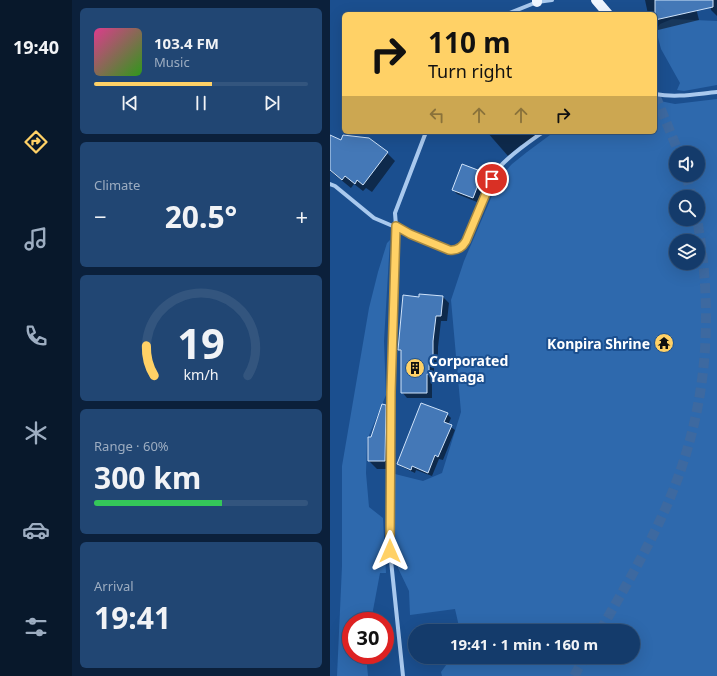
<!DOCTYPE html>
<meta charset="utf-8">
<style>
:root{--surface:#143b6b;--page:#214673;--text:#f1f3f6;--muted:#9dadc1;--line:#33557e;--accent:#ffd166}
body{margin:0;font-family:"Noto Sans",sans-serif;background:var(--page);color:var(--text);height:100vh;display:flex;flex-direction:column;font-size:15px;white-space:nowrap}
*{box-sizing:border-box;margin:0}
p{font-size:13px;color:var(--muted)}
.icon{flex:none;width:22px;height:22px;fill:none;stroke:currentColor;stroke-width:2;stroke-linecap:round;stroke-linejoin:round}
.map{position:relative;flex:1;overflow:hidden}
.drawer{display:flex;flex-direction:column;gap:8px;padding:8px;background:#0b203b;width:258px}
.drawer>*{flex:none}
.hud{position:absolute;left:12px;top:12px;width:315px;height:122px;border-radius:6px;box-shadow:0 4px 16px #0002,0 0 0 1px var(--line);background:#ffd166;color:#111;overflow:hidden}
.controls{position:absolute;left:339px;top:146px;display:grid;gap:8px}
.controls a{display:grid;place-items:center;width:36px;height:36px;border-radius:50%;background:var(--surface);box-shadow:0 4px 16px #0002,0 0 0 1px var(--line);font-size:20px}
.speed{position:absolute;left:12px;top:612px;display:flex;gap:8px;font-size:20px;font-weight:700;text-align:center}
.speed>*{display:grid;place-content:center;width:52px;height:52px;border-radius:50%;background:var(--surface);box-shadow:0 4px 16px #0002,0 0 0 1px var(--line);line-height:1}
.speed .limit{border:6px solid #d22;background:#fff;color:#111}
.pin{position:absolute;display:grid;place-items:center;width:34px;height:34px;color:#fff;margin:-17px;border:2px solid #fff;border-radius:50%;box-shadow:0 1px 4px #0007}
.me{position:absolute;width:44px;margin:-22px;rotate:0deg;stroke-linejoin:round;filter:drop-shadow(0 0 3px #0008)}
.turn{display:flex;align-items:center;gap:14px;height:84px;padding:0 20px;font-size:18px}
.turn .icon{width:52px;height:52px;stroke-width:2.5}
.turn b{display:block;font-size:28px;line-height:34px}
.lanes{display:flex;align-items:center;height:38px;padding:0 20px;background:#0003;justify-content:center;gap:20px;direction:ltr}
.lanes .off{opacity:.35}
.big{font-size:30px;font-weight:700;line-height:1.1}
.drawer .widget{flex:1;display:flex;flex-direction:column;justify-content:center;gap:6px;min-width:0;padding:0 14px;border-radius:6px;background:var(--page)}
.drawer .dial{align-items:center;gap:0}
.dial svg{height:104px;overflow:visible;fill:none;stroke:var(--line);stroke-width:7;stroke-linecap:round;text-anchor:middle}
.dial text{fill:var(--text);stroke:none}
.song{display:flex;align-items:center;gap:12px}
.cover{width:48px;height:48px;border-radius:6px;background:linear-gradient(135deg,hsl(330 70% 55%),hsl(110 70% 35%))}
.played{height:4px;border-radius:2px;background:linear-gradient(90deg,var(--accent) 55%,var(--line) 55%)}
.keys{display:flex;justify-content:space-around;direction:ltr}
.heat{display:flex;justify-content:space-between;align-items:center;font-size:22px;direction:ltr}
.charge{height:6px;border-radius:3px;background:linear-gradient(90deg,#34c759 60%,var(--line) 0)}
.trip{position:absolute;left:78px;top:624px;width:232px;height:40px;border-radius:20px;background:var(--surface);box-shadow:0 4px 16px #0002,0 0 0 1px var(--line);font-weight:700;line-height:40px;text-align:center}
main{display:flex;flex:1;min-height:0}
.tabs{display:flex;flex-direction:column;width:72px;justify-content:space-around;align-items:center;background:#08182b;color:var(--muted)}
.tabs .icon{width:28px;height:28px}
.tabs .active{color:var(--accent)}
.tabs b{font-size:18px;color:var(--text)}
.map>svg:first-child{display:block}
.green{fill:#2e69ad;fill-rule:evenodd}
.shadow{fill:#0007}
.building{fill:#4478b7;stroke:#cfe3fa}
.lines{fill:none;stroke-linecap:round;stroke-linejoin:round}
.primary-tunnel{stroke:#3d69a0;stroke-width:10;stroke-dasharray:10 5;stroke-linecap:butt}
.street{stroke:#a9c9ee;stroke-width:4}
.primary{stroke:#f0f6ff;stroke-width:10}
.route-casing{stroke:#a68842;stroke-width:10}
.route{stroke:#ffd166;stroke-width:7}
.labels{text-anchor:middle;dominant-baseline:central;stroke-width:4;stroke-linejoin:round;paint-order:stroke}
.poi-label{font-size:14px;font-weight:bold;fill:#fff;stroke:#1b4f8f;text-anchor:end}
</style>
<main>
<nav class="tabs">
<b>19:40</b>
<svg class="icon active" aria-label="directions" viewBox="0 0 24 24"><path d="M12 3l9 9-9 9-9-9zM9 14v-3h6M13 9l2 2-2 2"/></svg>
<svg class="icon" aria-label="music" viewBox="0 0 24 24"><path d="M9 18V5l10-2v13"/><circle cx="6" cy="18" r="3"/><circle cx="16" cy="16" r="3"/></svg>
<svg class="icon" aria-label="phone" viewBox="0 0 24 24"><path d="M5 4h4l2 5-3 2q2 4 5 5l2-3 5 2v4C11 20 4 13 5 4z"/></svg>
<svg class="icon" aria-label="climate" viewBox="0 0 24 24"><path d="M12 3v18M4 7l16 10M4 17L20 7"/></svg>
<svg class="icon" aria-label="car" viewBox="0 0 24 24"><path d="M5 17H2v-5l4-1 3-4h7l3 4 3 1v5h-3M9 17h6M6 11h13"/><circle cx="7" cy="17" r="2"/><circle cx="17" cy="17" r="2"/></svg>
<svg class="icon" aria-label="filters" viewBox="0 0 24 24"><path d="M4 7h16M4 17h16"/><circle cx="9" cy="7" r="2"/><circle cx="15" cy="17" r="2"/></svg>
</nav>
<section class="drawer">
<div class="widget">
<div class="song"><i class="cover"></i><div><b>103.4 FM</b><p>Music</p></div></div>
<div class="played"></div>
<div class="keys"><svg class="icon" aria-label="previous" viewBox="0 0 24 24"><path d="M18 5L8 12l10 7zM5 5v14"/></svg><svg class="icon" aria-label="pause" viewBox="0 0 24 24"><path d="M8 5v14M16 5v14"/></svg><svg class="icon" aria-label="next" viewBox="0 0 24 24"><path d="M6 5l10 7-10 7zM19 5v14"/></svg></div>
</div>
<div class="widget"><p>Climate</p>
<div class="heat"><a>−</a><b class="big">20.5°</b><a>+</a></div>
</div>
<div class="widget dial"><svg viewBox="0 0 100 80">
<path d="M14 69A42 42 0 1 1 86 69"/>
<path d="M14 69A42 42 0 0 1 8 46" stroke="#ffd166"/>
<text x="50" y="56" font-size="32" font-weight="700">19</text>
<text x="50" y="72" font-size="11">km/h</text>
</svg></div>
<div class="widget"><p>Range · 60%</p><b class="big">300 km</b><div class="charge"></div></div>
<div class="widget"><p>Arrival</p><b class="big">19:41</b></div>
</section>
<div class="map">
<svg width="387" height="676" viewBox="0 0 387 676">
<rect width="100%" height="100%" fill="#1b4f8f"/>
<g class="green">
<polygon points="342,19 387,21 387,85 354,91 347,90 350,83 331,49 326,30 330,24"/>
<path d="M387,99V676H112L111,672L122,657H303V631H130L125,609L80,615L79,591L68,568L65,540V474L93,481L112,473L131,412L121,300L134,261L170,177L182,164L197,152L224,132H325V100L345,104ZM346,153H368V175H346ZM346,197H368V219H346ZM346,241H368V263H346Z"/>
<polygon points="60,240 54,341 56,395 37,440 36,473 39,507 53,518 56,573 50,573 41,621 21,621 21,655 36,655 38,676 7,676 12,566 12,466 39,308 48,272 57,243"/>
</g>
<g class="shadow">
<polygon points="315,0 364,0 369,20 328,30 325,26 325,14 318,14"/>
<polygon points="381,0 387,0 387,16 381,10"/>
<polygon points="157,132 214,132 193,148 191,145 178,156"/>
<polygon points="0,136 11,141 57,153 65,161 42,192 36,188 33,191 24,184 21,188 0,171"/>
<polygon points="133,165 153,173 157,177 147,202 127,194 123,190"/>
<polygon points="90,295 113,297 119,303 117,321 111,321 108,347 108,366 104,366 104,379 102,379 102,398 77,398 72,392 72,353 69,349"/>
<polygon points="55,405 63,414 63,469 47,469 39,461 42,438"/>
<polygon points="117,414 121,418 118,425 125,430 113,460 109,459 102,476 86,470 85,473 72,467 68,463"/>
</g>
<g class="building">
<polygon points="325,0 383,0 383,7 325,20"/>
<polygon points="0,135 11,140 13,135 39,138 58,152 33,185 27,180 25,184 15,176 12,180 0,170"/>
<polygon points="132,164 153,172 143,198 122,190"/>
<polygon points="89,294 113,296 111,316 106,316 103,341 103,361 99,360 99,374 97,374 97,393 71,393 71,350 68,350 73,295 89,297"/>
<polygon points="91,403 118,413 114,422 122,425 108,457 105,455 98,473 82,466 81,470 67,464"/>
<polygon points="52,404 56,405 55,459 55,461 38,461 38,437 41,437"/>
</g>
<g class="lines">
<g class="primary-tunnel">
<polyline points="325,95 349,153"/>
<polyline points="356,175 362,197"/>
<path d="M270,631C295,587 321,544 340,498C378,407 384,315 367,219"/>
<polyline points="244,676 255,657"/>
</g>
<g class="street">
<polyline points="177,14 207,2 222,0"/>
<path d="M325,94C346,98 366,94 387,92"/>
<path d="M0,184L5,186L44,218L119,250C127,251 132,248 136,241C144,219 154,188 167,170C178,156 199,142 213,132"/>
<polyline points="73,676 60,551 61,392 66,226 65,213 96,132"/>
</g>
<g class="primary">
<polyline points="207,0 207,2"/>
<polyline points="266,0 278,14"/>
</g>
</g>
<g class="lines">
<g class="route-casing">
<path id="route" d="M60,551L61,392L66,226L80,234L119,250C127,251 132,248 136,241L162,179"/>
</g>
<use href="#route" class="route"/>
</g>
<defs>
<g id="temple-disc" transform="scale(1)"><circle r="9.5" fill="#ffd166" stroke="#1b4f8f"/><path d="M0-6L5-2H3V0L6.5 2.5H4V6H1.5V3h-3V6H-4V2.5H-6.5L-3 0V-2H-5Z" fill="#111"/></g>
<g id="building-disc" transform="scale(1)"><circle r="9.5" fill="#ffd166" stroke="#1b4f8f"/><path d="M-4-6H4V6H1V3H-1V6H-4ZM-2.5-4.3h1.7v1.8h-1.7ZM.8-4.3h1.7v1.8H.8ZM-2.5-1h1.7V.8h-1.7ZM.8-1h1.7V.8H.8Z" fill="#111"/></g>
</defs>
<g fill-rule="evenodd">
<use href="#temple-disc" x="334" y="343"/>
<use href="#building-disc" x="85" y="368"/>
</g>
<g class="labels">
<g class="poi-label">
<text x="320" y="343">Konpira Shrine</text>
<text x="99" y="360" text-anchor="start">Corporated<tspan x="99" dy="16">Yamaga</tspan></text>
</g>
</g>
</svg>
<div class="controls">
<a><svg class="icon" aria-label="sound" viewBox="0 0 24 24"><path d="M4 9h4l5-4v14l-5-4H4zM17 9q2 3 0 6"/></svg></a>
<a><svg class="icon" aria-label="search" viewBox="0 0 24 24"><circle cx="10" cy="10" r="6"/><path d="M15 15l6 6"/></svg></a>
<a><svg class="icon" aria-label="layers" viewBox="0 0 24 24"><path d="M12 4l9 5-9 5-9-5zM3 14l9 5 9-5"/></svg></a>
</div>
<div class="speed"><div class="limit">30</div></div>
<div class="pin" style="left:162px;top:179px;background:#d93025"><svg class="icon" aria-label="arrive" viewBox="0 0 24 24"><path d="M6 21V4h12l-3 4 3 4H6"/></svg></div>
<svg class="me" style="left:60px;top:551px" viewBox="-20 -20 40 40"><path d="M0-17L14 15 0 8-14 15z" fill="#ffd166" stroke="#fff" stroke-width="4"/></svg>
<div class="trip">19:41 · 1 min · 160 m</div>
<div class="hud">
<div class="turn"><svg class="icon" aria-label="right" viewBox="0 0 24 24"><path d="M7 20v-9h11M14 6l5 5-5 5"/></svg><div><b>110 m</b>Turn right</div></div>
<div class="lanes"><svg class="icon off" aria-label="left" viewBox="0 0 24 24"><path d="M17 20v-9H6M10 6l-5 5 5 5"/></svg><svg class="icon off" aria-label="ahead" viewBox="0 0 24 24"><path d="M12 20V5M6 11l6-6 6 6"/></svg><svg class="icon off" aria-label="ahead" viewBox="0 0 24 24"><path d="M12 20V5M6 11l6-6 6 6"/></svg><svg class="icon" aria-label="right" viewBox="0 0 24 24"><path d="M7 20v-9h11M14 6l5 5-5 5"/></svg></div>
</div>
</div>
</main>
